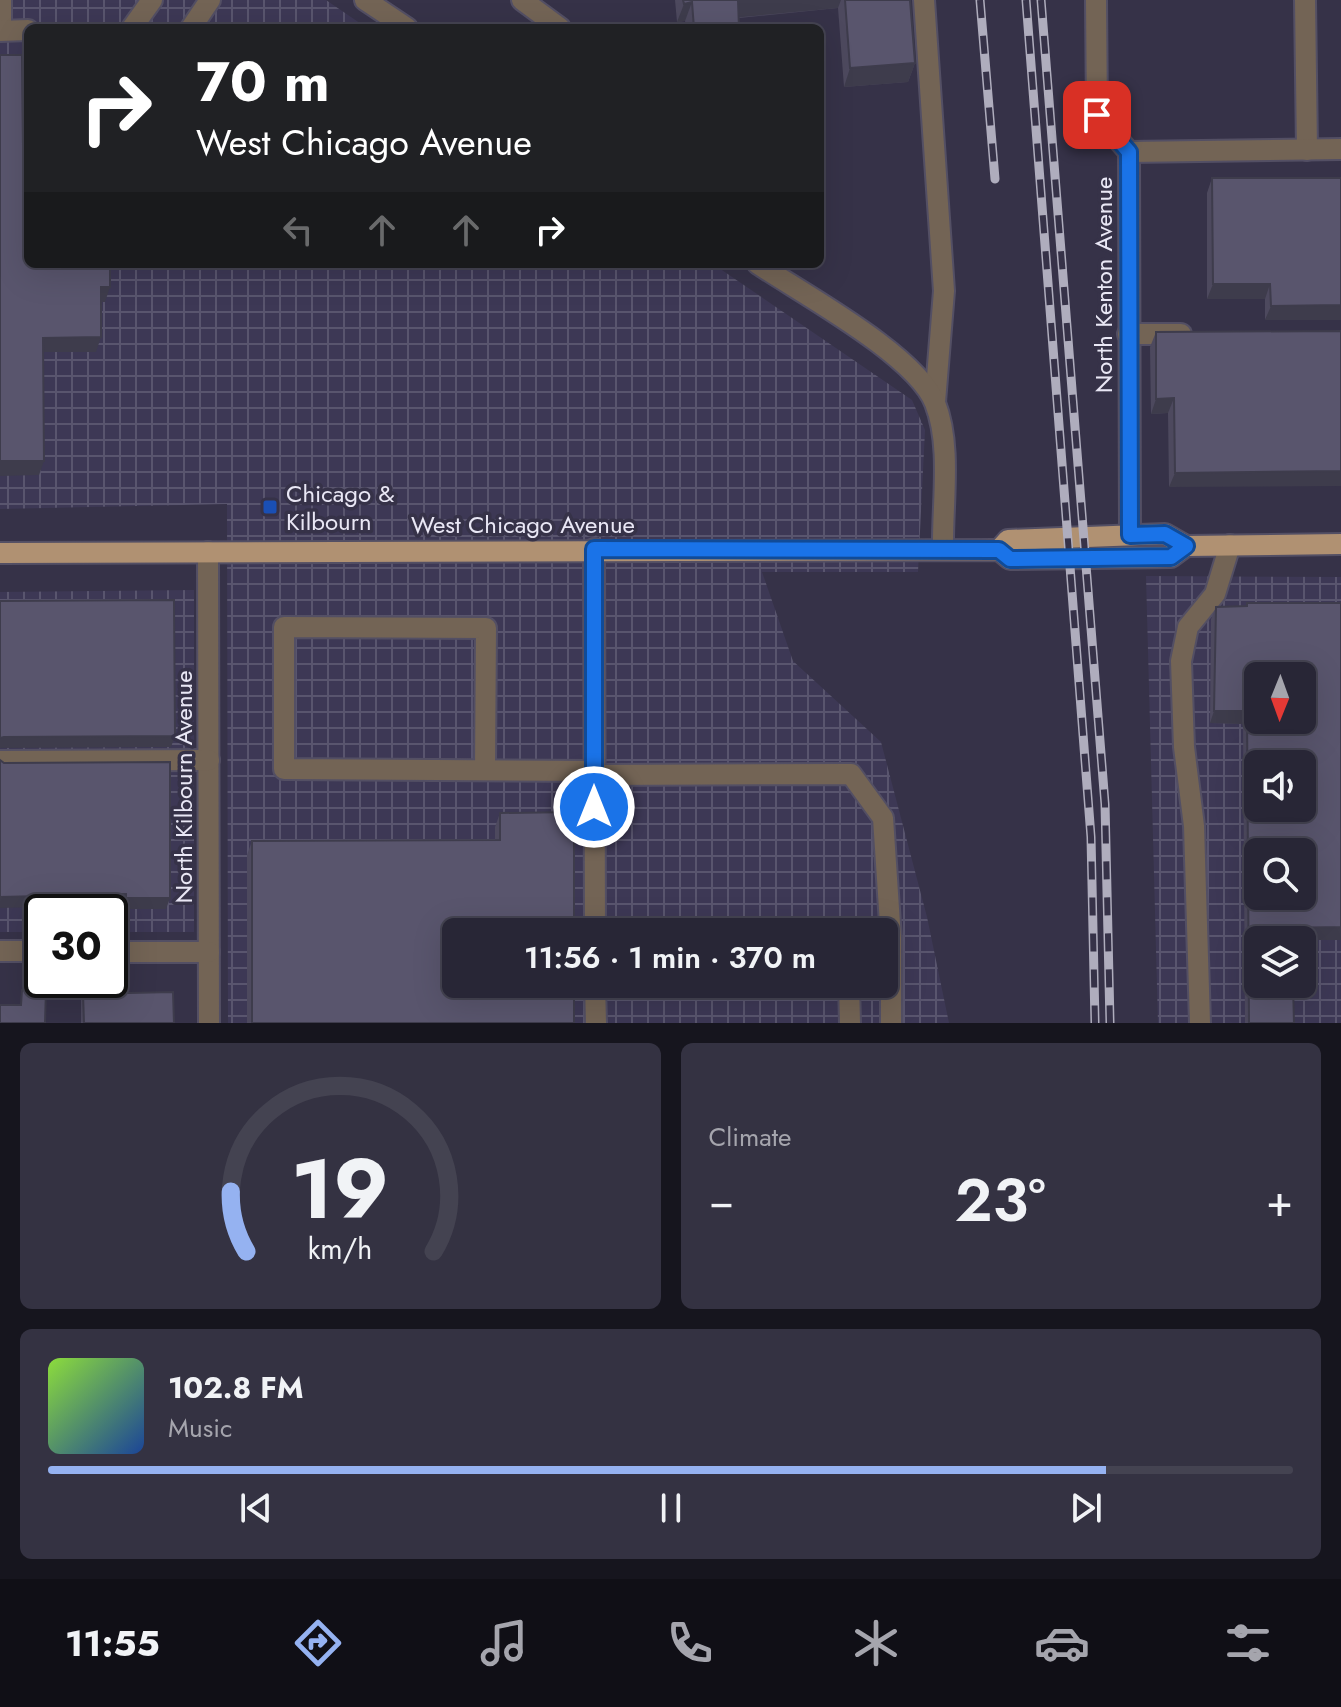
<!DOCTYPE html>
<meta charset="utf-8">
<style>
:root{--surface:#282636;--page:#343242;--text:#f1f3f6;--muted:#a5a5ad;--line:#444351;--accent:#95b2f1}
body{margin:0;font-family:Jost,sans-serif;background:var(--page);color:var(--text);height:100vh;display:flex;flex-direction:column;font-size:30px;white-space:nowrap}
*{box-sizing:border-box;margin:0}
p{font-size:26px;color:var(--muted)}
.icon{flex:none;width:44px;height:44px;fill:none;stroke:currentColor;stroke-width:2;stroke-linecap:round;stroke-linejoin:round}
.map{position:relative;height:1023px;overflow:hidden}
.sheet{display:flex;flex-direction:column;gap:20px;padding:20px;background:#16151e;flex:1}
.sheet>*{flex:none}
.hud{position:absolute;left:24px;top:24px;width:800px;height:244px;border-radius:12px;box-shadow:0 8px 32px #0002,0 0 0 2px var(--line);background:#202124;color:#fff;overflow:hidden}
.needle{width:52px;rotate:181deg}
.controls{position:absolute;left:1244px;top:662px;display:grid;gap:16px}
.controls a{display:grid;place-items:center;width:72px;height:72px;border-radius:12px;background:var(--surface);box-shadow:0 8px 32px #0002,0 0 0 2px var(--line);font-size:40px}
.speed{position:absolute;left:24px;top:894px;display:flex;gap:16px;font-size:40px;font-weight:700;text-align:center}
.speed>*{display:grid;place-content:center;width:104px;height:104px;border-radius:50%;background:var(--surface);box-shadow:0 8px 32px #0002,0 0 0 2px var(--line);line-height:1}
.speed .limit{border:4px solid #111;border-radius:12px;background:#fff;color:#111}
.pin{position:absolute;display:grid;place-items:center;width:68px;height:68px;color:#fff;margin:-34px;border-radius:16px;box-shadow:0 4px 12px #0006}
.me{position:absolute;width:88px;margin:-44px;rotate:0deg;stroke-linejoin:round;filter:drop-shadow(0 0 6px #0008)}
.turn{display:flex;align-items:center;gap:28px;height:168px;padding:0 40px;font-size:36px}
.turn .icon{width:104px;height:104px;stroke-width:2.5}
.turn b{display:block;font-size:56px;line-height:68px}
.lanes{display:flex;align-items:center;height:76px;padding:0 40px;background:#0003;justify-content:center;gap:40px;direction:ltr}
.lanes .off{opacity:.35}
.big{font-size:60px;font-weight:600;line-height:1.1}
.sheet .card{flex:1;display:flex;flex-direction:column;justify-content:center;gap:12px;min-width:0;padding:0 28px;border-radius:12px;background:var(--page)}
.sheet .dial{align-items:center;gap:0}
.dial svg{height:208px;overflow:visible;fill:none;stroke:var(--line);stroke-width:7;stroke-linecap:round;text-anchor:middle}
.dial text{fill:var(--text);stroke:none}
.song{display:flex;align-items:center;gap:24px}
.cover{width:96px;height:96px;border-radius:12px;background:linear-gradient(135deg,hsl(90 70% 55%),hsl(220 70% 35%))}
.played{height:8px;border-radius:4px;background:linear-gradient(90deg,var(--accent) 85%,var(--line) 85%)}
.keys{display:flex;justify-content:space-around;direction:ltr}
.heat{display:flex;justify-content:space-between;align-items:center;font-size:44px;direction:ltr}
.sheet .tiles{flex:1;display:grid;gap:20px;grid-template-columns:1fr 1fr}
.card:last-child{grid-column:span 2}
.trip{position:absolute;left:442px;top:918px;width:456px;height:80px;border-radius:12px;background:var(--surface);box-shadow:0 8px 32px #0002,0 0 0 2px var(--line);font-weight:600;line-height:80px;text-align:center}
.tab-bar{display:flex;height:128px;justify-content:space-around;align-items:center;background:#100f16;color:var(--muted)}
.tab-bar .icon{width:56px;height:56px}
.tab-bar .on{color:var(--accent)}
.tab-bar b{font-size:36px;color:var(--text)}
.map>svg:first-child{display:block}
.industrial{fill:url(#industrial-grid);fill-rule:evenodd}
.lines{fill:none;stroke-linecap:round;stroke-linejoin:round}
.minor-casing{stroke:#534f64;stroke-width:24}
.major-casing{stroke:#534f64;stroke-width:24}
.minor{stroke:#736455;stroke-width:20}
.major{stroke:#b09172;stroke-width:20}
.rail-casing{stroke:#afadbd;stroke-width:9}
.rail{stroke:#363248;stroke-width:6;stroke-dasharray:18;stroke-linecap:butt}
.wall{fill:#4d495e}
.shaded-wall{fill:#3e3c4c}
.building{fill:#59556d;stroke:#3e3c4c;stroke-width:2;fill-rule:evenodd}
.route-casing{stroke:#114b97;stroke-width:20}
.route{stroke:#1a73e8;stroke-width:14}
.transit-dot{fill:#1a4fb4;stroke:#363248;stroke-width:3}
.labels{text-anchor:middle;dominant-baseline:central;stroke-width:7;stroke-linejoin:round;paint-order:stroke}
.street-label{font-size:24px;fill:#e9e7f5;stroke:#363248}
.poi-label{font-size:24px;fill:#e9e7f5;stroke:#363248;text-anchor:start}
</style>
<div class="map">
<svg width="1341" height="1023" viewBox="0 0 1341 1023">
<defs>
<pattern id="industrial-grid" width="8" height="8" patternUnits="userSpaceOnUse" patternTransform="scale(2)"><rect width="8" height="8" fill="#3d3855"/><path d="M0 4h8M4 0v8" fill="none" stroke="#59556e"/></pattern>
</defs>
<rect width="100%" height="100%" fill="#363248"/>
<g class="industrial">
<path d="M0,0H326L367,28H28V264H713L912,400L925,430L918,572H762L793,661L881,742L927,917L949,1023H228L227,504L0,509ZM456,932H884V984H456Z"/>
<path d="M1146,576L1341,577V1023H1158ZM1258,676H1302V720H1258ZM1258,764H1302V808H1258ZM1258,852H1302V896H1258ZM1258,940H1302V984H1258Z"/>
<polygon points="194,590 194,932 110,932 110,912 42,912 42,932 0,932 0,592"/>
</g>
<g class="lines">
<g class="minor-casing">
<g id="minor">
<polyline points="1,0 1,30"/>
<polyline points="365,0 407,28"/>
<polyline points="522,0 560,28"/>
<polyline points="924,0 944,291 935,402"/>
<polyline points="1096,0 1097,115 1129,152 1130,535"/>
<polyline points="1305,0 1307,150"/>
<polyline points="132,28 152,0"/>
<polyline points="191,28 210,0"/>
<polyline points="0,31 28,30"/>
<polyline points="1129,152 1341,149"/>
<path d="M758,264C803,294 916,355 935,403C952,446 942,504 943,550"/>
<polyline points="1128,334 1181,334"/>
<polyline points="594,549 595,932"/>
<polyline points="208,552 209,1023"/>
<polyline points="0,761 209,760"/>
<polyline points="485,770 486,628 284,627 284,769 594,771"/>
<polyline points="594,775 851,774 883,818 891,939 884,939"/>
<polyline points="891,939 891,1023"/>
<polyline points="0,951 42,951"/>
<polyline points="110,952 209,952"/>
<polyline points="595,984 596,1023"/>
<polyline points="849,984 850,1023"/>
<polyline points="1200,1023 1194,826 1184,747 1181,661 1188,627 1215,594 1230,545"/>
</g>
</g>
<g class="major-casing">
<g id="major">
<polyline points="999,550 1008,540 1165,534 1186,546 1341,544"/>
<polyline points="0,553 999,550 1010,559 1171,557 1186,546"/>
</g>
</g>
<use href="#minor" class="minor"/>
<use href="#major" class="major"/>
<g class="rail-casing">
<g id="rail">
<polyline points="980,0 995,179"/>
<polyline points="1026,0 1091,837 1095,1023"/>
<polyline points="1041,0 1105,804 1110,1023"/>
</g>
</g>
<use href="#rail" class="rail"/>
</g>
<g class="wall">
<polygon points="675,0 910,0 915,63 908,82 844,87 838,8 739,18 739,28 686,28 685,21 677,22"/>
<polygon points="1212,178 1341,178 1265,320 1265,299 1207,299 1207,193"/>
<polygon points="1341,331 1169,487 1168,413 1151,414 1150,347 1156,332"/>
<polygon points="1247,603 1341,603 1341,940 1258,940 1294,1023 1245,1023 1243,724 1210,723 1211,619 1216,607 1246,606"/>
<polygon points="500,813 574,1023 247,1023 247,855 252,841 495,840 495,827"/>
<polygon points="83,994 174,1023 81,1023 81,1000"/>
</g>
<g class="shaded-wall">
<polygon points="738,0 841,0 838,8 731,18"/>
<polygon points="692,2 685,21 677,22 684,4"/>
<polygon points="915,63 908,82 844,87 850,68"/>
<polygon points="1213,284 1270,284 1265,299 1207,299"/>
<polygon points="101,287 110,287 105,302 95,302"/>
<polygon points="1341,305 1341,320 1265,320 1271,306"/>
<polygon points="101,337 96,352 38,352 43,338"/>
<polygon points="1174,398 1168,413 1151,414 1156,399"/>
<polygon points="0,461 44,461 39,475 0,476"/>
<polygon points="1341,471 1341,486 1169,487 1175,473"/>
<polygon points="1214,711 1247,711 1243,724 1210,723"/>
<polygon points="175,736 171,747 0,748 0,738 4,737"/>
<polygon points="126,894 122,905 0,908 0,897"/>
<polygon points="126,898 170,898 166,909 122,909"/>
<polygon points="1341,927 1341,940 1278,940 1282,928"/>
</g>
<g class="building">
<polygon points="683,0 738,0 739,28 694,28 692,2 684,4"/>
<polygon points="845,0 910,0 915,63 850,68"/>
<polygon points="0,55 22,55 23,144 28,144 28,264 110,264 110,287 101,287 101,337 43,338 44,461 0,461"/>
<polygon points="1212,178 1341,178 1341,305 1271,306 1270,284 1213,284"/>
<polygon points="1341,331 1341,471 1175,473 1174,398 1156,399 1156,332"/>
<polygon points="174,600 175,736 4,737 0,738 0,601"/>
<path d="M1247,603H1341V927L1282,928V940H1258V984H1293L1294,1023H1249L1247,711H1214L1216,607L1247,606ZM1258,676H1302V720H1258ZM1258,764H1302V808H1258ZM1258,852H1302V896H1258Z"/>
<polygon points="0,760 4,763 170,762 170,898 126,898 126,894 0,897"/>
<polygon points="574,812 574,932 456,932 456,984 574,984 574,1023 252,1023 252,841 500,840 500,813"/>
<polygon points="22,990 46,990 45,1023 0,1023 0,1005 21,1005"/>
<polygon points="173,992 174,1023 84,1023 83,994"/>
</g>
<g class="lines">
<g class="route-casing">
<polyline id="route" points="594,807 594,549 999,550 1010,559 1171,557 1186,546 1165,534 1130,535 1129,152 1097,115"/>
</g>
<use href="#route" class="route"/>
</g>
<rect class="transit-dot" x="262" y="499" width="16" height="16" rx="4"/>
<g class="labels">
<g class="street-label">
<text transform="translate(1103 285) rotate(-90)">North Kenton Avenue</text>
<text x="523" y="524">West Chicago Avenue</text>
<text transform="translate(183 787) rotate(-90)">North Kilbourn Avenue</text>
</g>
<g class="poi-label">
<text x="286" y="493">Chicago &amp;<tspan x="286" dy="28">Kilbourn</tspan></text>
</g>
</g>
</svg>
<div class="controls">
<a><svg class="needle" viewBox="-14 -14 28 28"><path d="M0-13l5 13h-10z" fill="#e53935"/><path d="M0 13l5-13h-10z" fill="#a5a5ad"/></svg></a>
<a><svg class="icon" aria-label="sound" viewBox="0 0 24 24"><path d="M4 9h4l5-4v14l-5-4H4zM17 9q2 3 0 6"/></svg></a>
<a><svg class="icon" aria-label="search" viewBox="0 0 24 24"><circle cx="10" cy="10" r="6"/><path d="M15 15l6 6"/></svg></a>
<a><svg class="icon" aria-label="layers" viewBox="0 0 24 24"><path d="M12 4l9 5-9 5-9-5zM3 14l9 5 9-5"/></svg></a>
</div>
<div class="speed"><div class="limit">30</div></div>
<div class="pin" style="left:1097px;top:115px;background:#d93025"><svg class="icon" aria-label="arrive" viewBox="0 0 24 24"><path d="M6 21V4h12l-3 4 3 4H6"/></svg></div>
<svg class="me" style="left:594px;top:807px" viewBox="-20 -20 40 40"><circle r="17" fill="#1a73e8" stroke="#fff" stroke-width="3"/><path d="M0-11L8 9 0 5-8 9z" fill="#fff"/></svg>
<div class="trip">11:56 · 1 min · 370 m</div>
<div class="hud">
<div class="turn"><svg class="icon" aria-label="right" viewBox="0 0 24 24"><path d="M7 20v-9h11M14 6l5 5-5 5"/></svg><div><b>70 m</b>West Chicago Avenue</div></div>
<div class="lanes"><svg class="icon off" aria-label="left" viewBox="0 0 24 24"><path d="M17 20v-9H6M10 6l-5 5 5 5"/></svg><svg class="icon off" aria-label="ahead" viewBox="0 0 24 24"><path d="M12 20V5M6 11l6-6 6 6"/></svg><svg class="icon off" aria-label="ahead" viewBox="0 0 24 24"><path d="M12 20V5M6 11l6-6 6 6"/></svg><svg class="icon" aria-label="right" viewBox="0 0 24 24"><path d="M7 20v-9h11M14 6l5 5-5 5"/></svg></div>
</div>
</div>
<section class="sheet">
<div class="tiles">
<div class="card dial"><svg viewBox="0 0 100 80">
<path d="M14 69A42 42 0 1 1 86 69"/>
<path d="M14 69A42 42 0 0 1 8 46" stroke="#95b2f1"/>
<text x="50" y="56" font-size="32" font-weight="700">19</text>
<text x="50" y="72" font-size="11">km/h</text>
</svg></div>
<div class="card"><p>Climate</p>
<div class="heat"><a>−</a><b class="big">23°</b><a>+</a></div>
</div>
<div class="card">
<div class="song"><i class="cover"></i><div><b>102.8 FM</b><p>Music</p></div></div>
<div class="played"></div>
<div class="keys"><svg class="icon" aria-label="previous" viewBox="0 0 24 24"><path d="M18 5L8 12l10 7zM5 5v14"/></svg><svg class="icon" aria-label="pause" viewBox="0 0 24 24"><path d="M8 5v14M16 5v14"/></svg><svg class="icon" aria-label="next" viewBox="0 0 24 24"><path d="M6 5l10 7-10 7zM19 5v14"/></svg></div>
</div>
</div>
</section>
<nav class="tab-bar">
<b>11:55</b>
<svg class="icon on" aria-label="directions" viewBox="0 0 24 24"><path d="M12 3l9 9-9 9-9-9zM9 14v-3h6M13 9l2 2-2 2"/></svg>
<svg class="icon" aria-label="music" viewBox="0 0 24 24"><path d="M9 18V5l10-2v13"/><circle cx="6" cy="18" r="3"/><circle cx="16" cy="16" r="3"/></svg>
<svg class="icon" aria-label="phone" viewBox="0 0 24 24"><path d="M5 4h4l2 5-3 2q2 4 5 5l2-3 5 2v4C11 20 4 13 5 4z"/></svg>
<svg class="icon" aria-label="climate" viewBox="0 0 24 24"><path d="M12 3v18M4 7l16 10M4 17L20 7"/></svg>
<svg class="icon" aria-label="car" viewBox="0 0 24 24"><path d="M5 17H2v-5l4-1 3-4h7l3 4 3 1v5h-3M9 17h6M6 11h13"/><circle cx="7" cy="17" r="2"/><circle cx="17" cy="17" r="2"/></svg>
<svg class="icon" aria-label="filters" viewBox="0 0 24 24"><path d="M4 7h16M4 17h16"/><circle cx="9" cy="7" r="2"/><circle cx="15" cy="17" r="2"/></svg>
</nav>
